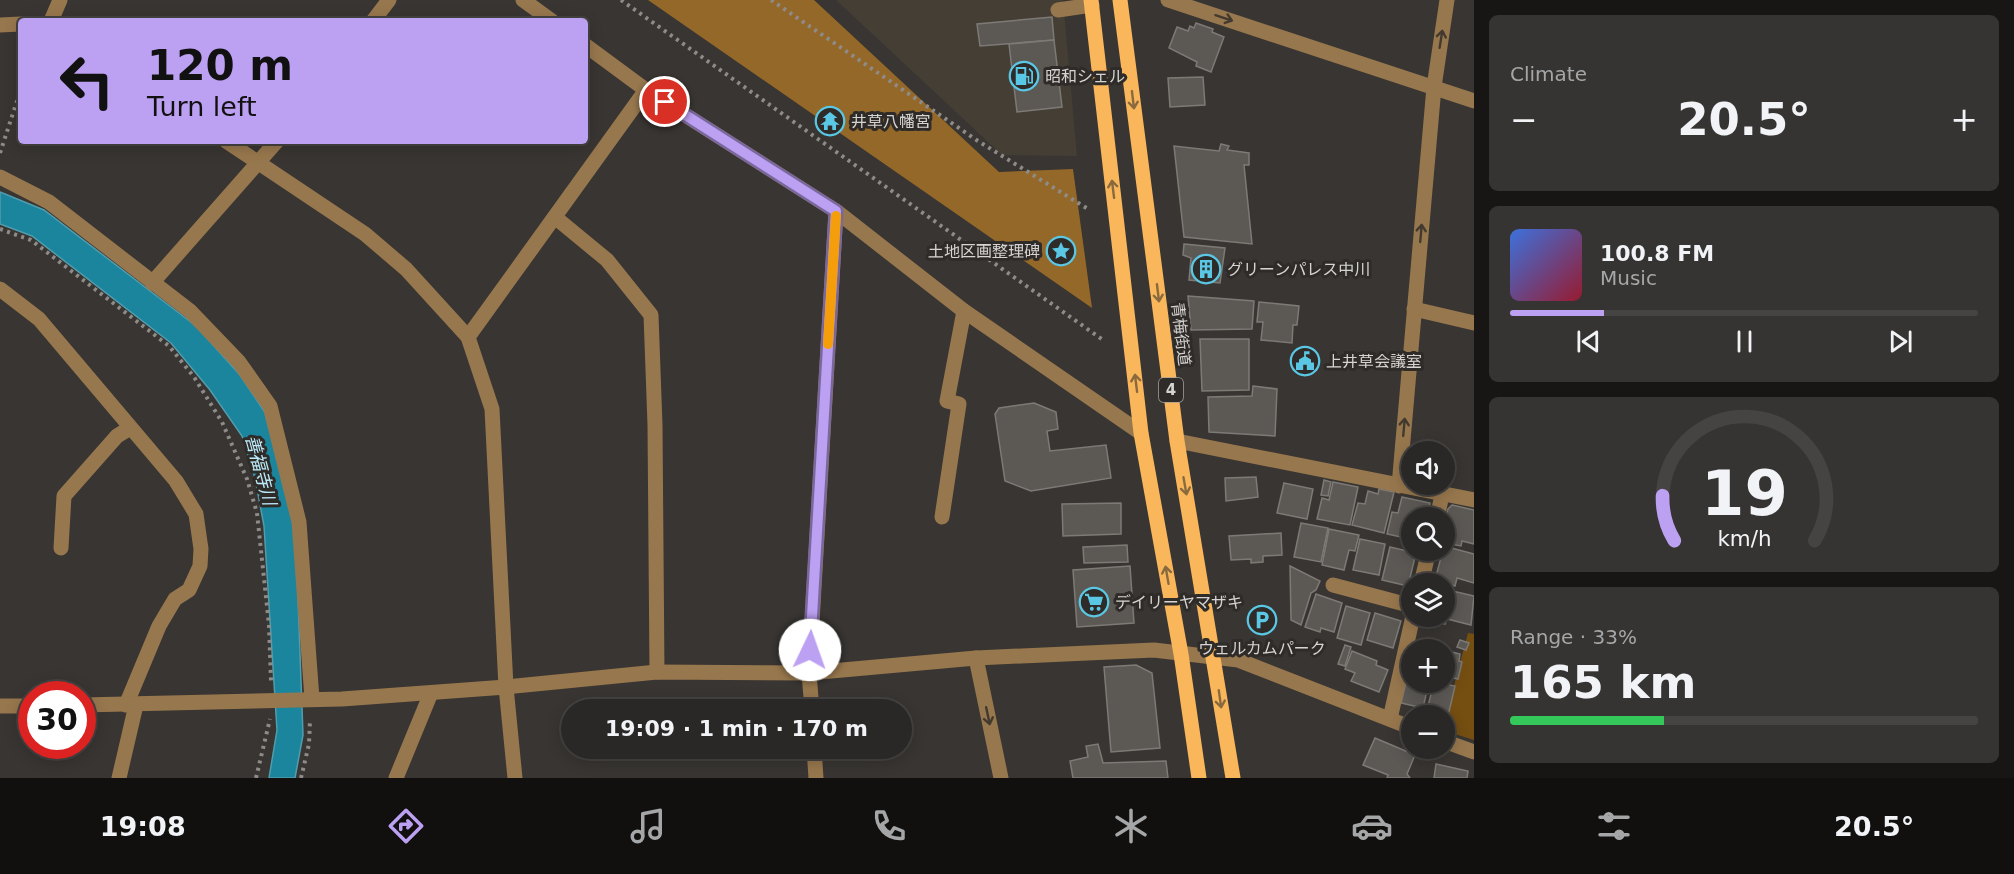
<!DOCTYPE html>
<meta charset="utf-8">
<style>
:root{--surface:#2a2826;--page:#363432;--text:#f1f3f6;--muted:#a5a6a7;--line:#464443;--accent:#bca0f2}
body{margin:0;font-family:"DejaVu Sans","Noto Sans JP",sans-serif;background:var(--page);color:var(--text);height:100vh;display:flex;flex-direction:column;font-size:22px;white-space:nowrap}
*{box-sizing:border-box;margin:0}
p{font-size:20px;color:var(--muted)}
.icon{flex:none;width:33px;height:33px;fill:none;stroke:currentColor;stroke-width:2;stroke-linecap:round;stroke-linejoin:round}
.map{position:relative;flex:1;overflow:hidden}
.sheet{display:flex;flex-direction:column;gap:15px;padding:15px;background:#171615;width:540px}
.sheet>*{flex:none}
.banner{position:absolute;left:18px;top:18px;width:570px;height:126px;border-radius:6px;box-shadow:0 3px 15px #0003,0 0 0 2px var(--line);background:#bca0f2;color:#111;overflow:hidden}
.fabs{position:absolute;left:1401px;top:441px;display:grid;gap:12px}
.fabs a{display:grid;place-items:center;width:54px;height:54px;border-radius:50%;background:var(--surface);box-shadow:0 3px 15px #0003,0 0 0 2px var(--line);font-size:30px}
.speed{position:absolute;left:18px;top:681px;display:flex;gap:12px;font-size:30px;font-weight:700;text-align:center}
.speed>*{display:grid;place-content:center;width:78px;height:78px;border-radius:50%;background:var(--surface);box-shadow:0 3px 15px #0003,0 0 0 2px var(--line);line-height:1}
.speed .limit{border:9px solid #d22;background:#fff;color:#111}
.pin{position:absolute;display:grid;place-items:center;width:51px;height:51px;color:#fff;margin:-26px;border:3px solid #fff;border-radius:50%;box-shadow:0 2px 6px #0007}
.me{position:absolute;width:66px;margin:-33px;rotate:3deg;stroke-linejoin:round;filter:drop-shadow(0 0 4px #0008)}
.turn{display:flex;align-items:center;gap:21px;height:126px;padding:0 30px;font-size:27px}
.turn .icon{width:78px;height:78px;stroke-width:2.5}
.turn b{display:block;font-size:42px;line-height:51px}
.big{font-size:45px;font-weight:800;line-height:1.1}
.sheet .card{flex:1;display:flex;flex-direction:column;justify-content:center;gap:9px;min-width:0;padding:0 21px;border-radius:9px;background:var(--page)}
.sheet .dial{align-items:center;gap:0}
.dial svg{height:156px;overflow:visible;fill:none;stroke:var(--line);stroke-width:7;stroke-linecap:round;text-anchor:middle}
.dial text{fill:var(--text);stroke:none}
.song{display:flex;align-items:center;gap:18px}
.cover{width:72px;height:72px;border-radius:9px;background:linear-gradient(135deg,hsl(220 70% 55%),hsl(350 70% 35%))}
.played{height:6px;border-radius:3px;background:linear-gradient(90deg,var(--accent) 20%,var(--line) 20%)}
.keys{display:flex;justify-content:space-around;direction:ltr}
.heat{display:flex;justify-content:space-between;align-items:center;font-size:33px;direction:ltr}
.charge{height:9px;border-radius:4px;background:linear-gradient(90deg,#34c759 33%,var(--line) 0)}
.trip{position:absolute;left:561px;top:699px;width:351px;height:60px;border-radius:30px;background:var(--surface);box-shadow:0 3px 15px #0003,0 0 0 2px var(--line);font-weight:800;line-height:60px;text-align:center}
.menu{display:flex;height:96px;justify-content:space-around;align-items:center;background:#11100f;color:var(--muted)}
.menu .icon{width:42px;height:42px}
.menu .current{color:var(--accent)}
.menu b{font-size:27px;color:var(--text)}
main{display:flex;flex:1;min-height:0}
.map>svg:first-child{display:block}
.built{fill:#453e35}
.green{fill:#754e11}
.forest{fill:#946829}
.water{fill:#1a859d;stroke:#529dad;stroke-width:1.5}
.building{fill:#5c5955;stroke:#7d7a76;stroke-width:1.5}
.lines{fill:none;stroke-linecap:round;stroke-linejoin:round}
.path{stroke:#8e8b89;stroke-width:4;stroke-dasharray:3 4.5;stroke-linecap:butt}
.minor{stroke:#97774d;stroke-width:15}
.major{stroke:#f9b65a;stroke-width:15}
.oneway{stroke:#433a2f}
.oneway2{stroke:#896a3e}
.route-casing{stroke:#7a689d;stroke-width:15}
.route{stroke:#bca0f2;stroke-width:10}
.slow{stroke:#f59e0b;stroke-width:10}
.labels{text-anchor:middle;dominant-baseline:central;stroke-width:6;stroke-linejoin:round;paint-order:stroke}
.shield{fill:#2e2b28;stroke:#a4a19f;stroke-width:1.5}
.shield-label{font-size:15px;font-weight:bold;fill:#d6d4d2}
.poi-label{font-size:16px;fill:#d6d4d2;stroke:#2e2b28;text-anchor:start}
.street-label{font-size:16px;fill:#d6d4d2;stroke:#2e2b28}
.water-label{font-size:18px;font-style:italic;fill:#bceaf8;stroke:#2e2b28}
</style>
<main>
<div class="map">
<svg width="1474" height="778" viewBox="0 0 1474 778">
<rect width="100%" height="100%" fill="#383532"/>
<polygon class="built" points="836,0 1063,0 1077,156 1002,155"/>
<polygon class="green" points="1468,633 1474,634 1474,740 1445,731 1445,719"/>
<polygon class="forest" points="648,0 814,0 999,172 1073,169 1092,308"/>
<polygon class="water" points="0,192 44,210 196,326 240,375 268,417 295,517 303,735 295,778 269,778 277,730 264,526 255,478 242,436 210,390 171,343 32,236 0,224"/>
<g class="building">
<polygon points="1052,17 1054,40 980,46 977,24"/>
<polygon points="1196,23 1213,29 1212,32 1224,37 1211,72 1196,66 1197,62 1169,48 1177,27 1188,31 1190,26 1194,28"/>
<polygon points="1054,40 1062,107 1017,112 1009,44"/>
<polygon points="1203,77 1205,105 1170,107 1168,78"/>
<polygon points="1221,144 1229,146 1227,150 1249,153 1249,165 1244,165 1252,244 1184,237 1174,146 1219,151"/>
<polygon points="1184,244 1225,248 1220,283 1189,280 1191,258 1183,255"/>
<polygon points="1188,296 1254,301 1252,329 1191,330"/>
<polygon points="1259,302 1299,306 1297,325 1293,325 1292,343 1261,340 1263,322 1257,322"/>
<polygon points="1200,339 1249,339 1249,390 1202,391"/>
<polygon points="1253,386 1277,389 1275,436 1209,432 1208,397 1252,396"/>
<polygon points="1034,403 1056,412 1058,429 1047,431 1050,451 1106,445 1111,478 1031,491 1005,481 995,414 999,408"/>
<polygon points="1256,477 1258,497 1226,501 1225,478"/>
<polygon points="1324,480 1331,482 1328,496 1321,495"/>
<polygon points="1333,482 1358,487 1350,525 1317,519 1322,498 1329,500"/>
<polygon points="1284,483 1313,489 1307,519 1277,513"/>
<polygon points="1379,489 1394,492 1384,533 1352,525 1358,503 1365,504 1368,491 1378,494"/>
<polygon points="1402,497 1430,503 1427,518 1412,518 1412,534 1407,533 1405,538 1387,534 1392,512 1398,513"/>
<polygon points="1121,503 1121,534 1063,536 1062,504"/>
<polygon points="1452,505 1474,510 1474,544 1462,541 1461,546 1444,543 1448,525 1453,526 1454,523 1445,521 1448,509"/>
<polygon points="1301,523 1328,528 1321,562 1294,557"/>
<polygon points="1329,529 1359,535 1355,551 1349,550 1344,570 1322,565"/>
<polygon points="1281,533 1282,555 1263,556 1263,562 1251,563 1251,559 1231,560 1229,536"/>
<polygon points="1360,539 1385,544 1379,575 1353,570"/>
<polygon points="1127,545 1128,562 1084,563 1083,547"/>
<polygon points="1444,546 1474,554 1474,583 1457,578 1455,586 1435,580"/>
<polygon points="1390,547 1416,553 1408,586 1382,580"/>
<polygon points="1130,566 1134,623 1077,627 1073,570"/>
<polygon points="1290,566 1320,581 1316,590 1311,593 1301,625 1291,620"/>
<polygon points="1444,589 1474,596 1471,625 1447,619 1445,624 1426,619 1426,616 1444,616"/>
<polygon points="1316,594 1342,603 1334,632 1321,628 1320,632 1305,627"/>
<polygon points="1346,606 1370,613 1361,645 1337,638"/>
<polygon points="1375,613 1401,621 1393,648 1367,640"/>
<polygon points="1460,640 1469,643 1466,650 1457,647"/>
<polygon points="1345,645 1351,647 1345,666 1338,664"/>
<polygon points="1444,650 1460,654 1459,661 1462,662 1458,679 1444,676"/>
<polygon points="1352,651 1377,661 1376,665 1388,670 1379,692 1351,681 1355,673 1345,669"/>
<polygon points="1136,665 1152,673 1160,748 1111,752 1104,667"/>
<polygon points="1409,671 1412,682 1429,682 1423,708 1401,703"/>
<polygon points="1434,682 1455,686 1448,716 1426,714"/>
<polygon points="1375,738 1415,755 1407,774 1410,778 1387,778 1388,775 1363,765"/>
<polygon points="1098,744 1103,763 1166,761 1168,778 1073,778 1070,761 1088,757 1086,746"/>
<polygon points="1436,764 1468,771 1467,778 1434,778"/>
</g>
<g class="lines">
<g class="path">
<polyline points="621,0 1103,340"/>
<polyline points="771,0 978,141 1088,209"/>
<polyline points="0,153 21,89"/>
<polyline points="0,229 31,240 169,346 194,377 222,422 247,479 257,513 269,625 271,681"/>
<polyline points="256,778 270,719"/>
<polyline points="301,778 309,744 310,720"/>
</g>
<g class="minor">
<polyline points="523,0 552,21"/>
<polyline points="1168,0 1474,101"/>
<polyline points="1058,10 1092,5"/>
<polyline points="51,21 60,0"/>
<polyline points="373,21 389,0"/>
<polyline points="0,25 21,24"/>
<polyline points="585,45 646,90 836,211 964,311 1141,433"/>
<polyline points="226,141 365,234 406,269 468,337 492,409 506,687 515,778"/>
<polyline points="0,177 49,202 190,311 239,362 270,406 299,522 312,699"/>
<polyline points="556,218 607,260 651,315 655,425 657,672"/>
<polyline points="152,283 277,141"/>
<polyline points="0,289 39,319 176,481 196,514 201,549 200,566 189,590 175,599 159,626 126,705"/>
<polyline points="1414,309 1474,323"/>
<polyline points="468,337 646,90"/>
<polyline points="1177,441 1474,500"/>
<polyline points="1399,486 1434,87 1447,0"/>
<polyline points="942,517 959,404 947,401 964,311"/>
<polyline points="1437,518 1442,495"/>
<polyline points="61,548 64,496 117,436 130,428"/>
<polyline points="1421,584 1429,550"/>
<polyline points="1333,585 1412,606"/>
<polyline points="976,658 1001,778"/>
<polyline points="82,705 342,699 506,687 657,672 809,673 976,658 1154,650 1238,660 1412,728"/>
<polyline points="0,706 32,706"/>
<polyline points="812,710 809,673 836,211"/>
<polyline points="1390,719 1413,616"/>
<polyline points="1444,741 1474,752"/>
<polyline points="814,748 816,778"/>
<polyline points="119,778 136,705"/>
<polyline points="396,778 431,693"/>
</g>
<g class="major">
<polyline points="1091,0 1141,433 1181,654 1199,778"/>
<polyline points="1120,0 1177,441 1233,778"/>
</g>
</g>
<defs><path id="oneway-shaft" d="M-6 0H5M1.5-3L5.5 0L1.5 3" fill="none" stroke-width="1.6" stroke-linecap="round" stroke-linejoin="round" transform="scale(1.5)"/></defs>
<g class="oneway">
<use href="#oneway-shaft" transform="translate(1224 18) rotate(18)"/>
<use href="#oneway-shaft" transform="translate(1441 39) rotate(-81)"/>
<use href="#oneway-shaft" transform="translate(1421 233) rotate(-85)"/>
<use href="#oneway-shaft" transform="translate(1404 427) rotate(-85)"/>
<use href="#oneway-shaft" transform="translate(988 716) rotate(78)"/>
</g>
<g class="oneway2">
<use href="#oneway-shaft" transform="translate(1133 100) rotate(83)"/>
<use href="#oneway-shaft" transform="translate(1113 189) rotate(-97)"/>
<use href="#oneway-shaft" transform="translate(1158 293) rotate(83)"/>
<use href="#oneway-shaft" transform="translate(1136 383) rotate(-97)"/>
<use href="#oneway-shaft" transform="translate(1185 486) rotate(80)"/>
<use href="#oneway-shaft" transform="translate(1167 575) rotate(-100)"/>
<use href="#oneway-shaft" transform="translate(1220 699) rotate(82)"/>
</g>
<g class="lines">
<g class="route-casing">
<polyline id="route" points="665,102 836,211 810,650"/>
</g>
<use href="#route" class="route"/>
<polyline class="slow" points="828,344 836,216"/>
</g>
<defs>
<g id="fuel-ring" transform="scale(1.5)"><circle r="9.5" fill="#2e2b28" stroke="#5ac8e5" stroke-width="1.5"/><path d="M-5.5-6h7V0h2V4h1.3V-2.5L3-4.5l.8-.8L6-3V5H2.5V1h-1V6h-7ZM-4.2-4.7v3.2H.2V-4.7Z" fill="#5ac8e5"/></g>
<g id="temple-ring" transform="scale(1.5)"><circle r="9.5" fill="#2e2b28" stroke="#5ac8e5" stroke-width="1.5"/><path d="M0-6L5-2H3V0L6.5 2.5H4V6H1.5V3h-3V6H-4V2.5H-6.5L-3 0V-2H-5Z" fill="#5ac8e5"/></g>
<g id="sight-ring" transform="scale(1.5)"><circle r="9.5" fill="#2e2b28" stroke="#5ac8e5" stroke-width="1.5"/><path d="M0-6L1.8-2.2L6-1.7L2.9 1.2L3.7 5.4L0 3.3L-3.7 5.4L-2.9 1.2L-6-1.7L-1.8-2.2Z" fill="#5ac8e5"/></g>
<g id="building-ring" transform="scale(1.5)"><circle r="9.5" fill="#2e2b28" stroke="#5ac8e5" stroke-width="1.5"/><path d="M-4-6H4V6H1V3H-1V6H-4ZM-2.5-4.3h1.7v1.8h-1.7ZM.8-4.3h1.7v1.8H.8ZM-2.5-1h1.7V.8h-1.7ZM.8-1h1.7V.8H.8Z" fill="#5ac8e5"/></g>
<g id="civic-ring" transform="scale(1.5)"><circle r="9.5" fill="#2e2b28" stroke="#5ac8e5" stroke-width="1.5"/><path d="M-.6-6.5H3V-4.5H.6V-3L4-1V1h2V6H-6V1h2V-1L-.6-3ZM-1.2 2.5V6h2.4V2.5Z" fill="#5ac8e5"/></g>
<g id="supermarket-ring" transform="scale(1.5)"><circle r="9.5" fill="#2e2b28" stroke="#5ac8e5" stroke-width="1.5"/><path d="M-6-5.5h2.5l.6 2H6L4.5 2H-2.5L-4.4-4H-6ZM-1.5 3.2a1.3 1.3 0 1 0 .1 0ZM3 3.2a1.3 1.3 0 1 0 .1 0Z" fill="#5ac8e5"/></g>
<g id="parking-ring" transform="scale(1.5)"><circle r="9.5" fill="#2e2b28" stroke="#5ac8e5" stroke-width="1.5"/><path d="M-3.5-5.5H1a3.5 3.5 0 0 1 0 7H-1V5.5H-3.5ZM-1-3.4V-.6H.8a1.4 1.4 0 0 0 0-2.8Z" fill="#5ac8e5"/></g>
</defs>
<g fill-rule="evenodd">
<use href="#fuel-ring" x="1024" y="76"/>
<use href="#temple-ring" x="830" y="121"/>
<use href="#sight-ring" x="1061" y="251"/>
<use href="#building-ring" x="1206" y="269"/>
<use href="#civic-ring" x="1305" y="361"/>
<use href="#supermarket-ring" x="1094" y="602"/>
<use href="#parking-ring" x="1262" y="620"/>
</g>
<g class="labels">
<rect class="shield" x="1159" y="378" width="24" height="24" rx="4.5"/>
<g class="shield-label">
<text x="1171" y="390">4</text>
</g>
<g class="poi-label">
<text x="1045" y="76">昭和シェル</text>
<text x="851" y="121">井草八幡宮</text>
<text x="1040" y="251" text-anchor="end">土地区画整理碑</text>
<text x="1227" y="269">グリーンパレス中川</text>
<text x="1326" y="361">上井草会議室</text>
<text x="1115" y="602">デイリーヤマザキ</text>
<text x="1262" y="648" text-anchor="middle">ウェルカムパーク</text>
</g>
<g class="street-label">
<text transform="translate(1181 334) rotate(83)">青梅街道</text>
</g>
<g class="water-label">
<text transform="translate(261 470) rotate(75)">善福寺川</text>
</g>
</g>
</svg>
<div class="fabs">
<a><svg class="icon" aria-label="sound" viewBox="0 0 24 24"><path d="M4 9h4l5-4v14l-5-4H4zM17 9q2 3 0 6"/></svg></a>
<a><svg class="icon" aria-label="search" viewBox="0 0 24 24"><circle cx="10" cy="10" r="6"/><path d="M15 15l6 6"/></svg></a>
<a><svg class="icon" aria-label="layers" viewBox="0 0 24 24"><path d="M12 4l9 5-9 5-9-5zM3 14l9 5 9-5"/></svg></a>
<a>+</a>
<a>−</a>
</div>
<div class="speed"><div class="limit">30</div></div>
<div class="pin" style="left:665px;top:102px;background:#d93025"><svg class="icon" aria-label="arrive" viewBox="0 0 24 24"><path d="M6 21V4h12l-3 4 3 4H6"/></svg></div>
<svg class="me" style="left:810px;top:650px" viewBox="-20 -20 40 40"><circle r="19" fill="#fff"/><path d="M0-13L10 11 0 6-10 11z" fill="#bca0f2"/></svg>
<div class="trip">19:09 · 1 min · 170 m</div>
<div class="banner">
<div class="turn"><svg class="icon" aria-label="left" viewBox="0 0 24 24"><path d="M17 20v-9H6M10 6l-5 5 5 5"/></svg><div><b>120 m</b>Turn left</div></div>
</div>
</div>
<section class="sheet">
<div class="card"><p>Climate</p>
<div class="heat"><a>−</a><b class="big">20.5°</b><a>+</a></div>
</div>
<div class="card">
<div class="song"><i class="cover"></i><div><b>100.8 FM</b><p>Music</p></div></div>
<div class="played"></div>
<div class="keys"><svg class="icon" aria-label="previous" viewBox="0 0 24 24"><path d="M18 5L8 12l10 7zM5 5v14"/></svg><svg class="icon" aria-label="pause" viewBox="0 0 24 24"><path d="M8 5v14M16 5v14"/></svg><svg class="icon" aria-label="next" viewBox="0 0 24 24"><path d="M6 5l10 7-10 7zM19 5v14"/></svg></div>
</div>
<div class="card dial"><svg viewBox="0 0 100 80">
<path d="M14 69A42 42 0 1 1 86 69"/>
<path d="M14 69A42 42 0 0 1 8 46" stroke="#bca0f2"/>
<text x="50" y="56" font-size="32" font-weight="700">19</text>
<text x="50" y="72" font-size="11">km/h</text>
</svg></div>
<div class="card"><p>Range · 33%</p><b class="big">165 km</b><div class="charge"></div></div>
</section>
</main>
<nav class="menu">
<b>19:08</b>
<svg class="icon current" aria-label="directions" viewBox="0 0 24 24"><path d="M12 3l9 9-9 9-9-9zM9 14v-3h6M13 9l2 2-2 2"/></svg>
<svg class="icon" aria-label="music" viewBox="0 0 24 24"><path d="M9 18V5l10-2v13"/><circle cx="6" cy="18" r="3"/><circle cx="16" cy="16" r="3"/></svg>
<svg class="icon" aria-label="phone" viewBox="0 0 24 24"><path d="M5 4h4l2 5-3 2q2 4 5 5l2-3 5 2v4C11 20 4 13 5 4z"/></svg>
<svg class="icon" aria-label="climate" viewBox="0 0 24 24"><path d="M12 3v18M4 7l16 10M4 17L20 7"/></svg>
<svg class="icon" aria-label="car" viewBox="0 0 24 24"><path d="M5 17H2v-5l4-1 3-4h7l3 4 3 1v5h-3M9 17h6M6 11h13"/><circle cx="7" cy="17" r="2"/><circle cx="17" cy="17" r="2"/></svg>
<svg class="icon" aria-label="filters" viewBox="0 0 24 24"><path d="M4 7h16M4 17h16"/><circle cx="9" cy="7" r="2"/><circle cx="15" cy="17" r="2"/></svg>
<b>20.5°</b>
</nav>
